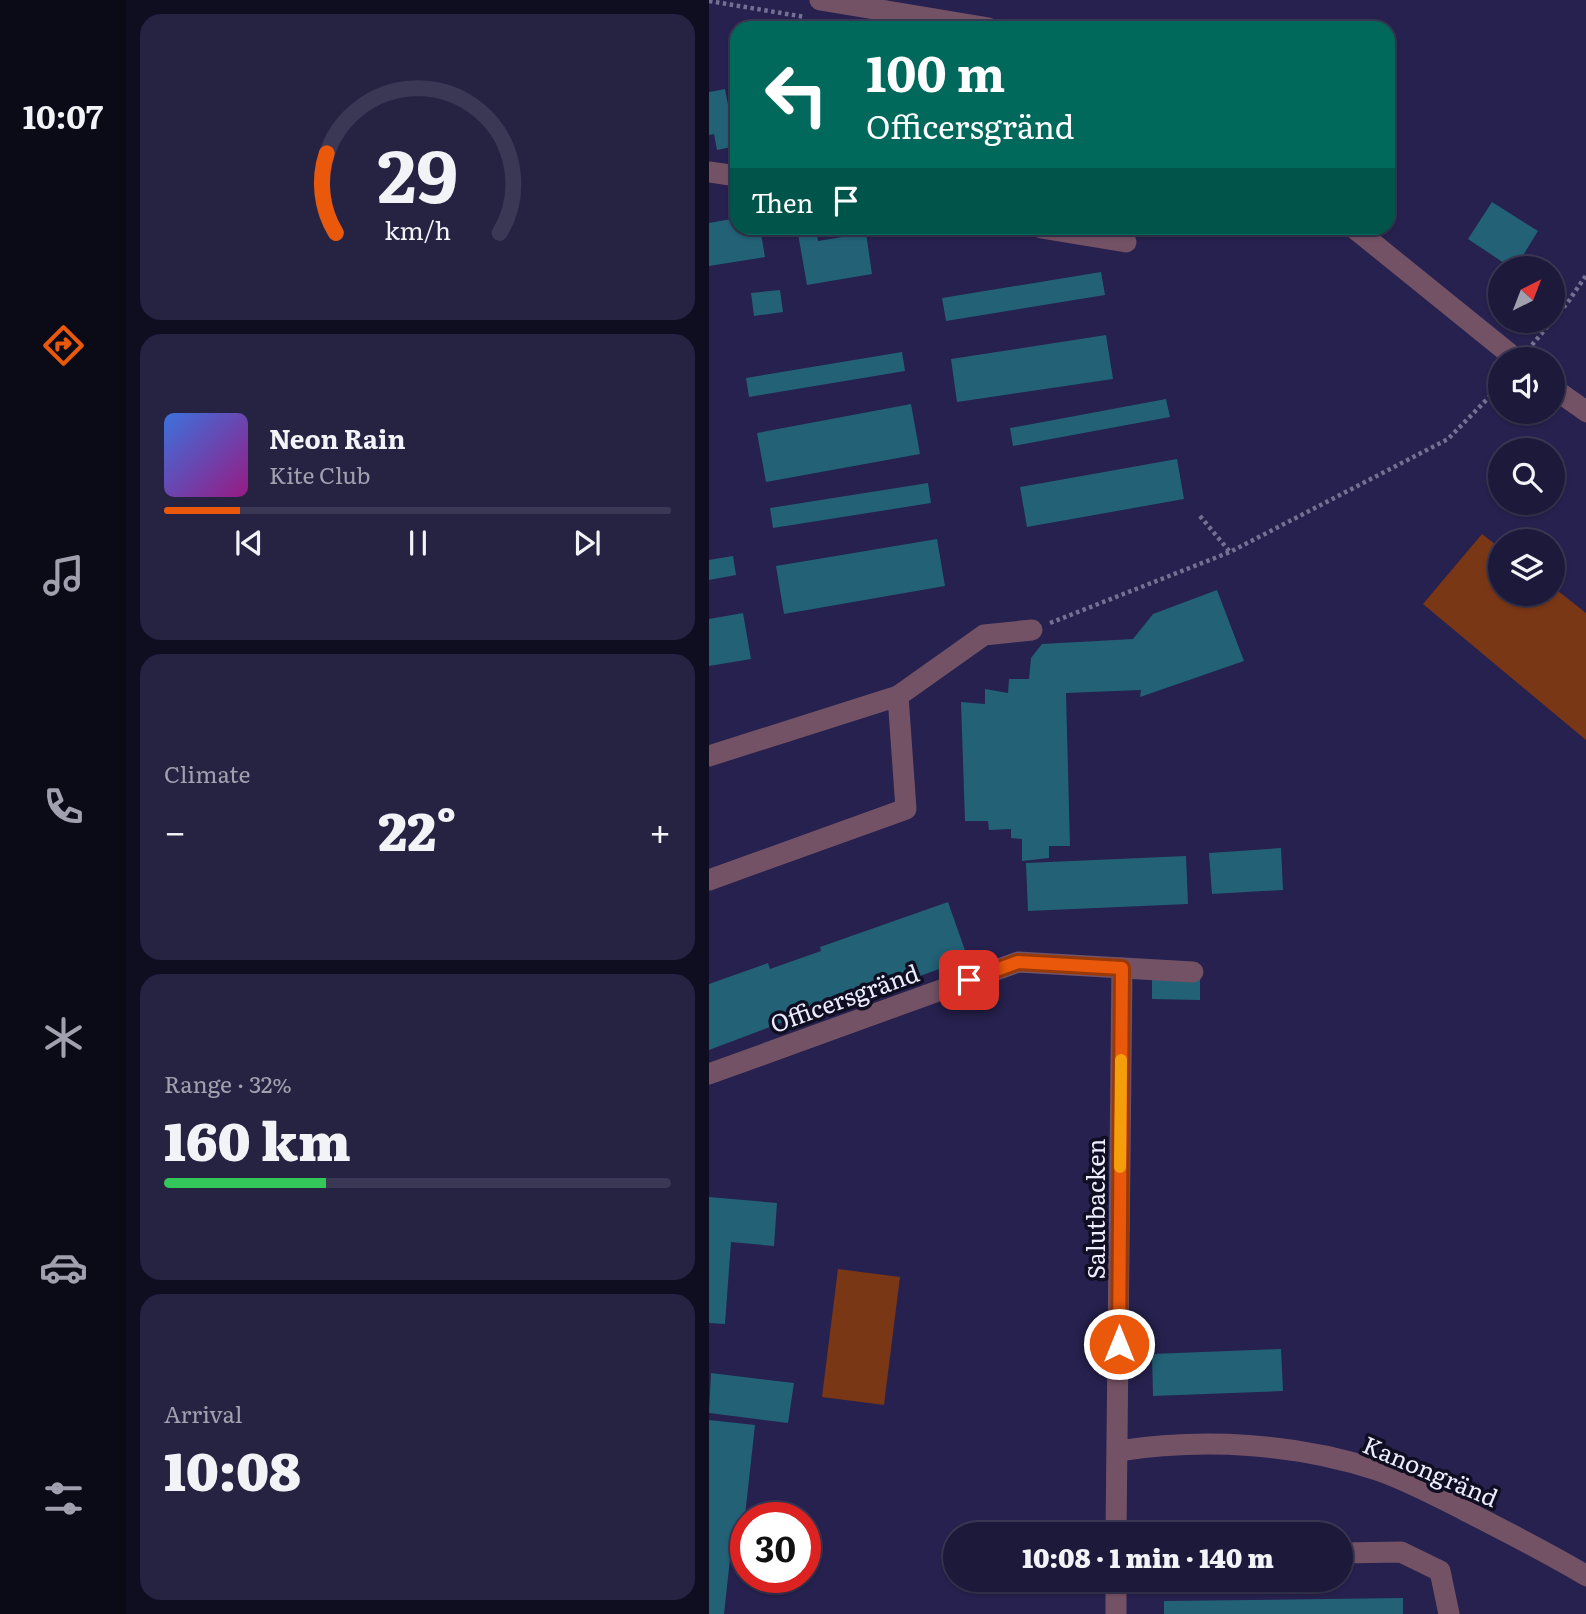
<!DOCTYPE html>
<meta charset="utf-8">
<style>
:root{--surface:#1c193a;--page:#252242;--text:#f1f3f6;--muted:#a0a0af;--line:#3a3854;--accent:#ea580c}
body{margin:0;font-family:Literata,serif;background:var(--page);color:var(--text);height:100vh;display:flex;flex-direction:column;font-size:26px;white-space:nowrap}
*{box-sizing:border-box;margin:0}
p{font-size:23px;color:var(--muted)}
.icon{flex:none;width:38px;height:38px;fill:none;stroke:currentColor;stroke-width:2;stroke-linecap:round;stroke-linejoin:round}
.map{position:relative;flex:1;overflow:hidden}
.details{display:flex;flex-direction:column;gap:14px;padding:14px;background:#0f0e20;width:583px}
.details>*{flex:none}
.guide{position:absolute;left:21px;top:21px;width:665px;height:214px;border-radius:21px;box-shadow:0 2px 5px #0004,0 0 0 2px var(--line);background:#00695c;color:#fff;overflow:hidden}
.needle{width:46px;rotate:42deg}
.buttons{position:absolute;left:779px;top:256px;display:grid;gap:14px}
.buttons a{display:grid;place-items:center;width:77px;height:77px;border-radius:50%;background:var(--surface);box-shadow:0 2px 5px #0004,0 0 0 2px var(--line);font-size:35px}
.speed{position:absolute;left:21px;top:1502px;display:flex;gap:14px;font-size:35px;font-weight:700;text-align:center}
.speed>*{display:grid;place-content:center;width:91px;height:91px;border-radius:50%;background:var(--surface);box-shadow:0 2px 5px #0004,0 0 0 2px var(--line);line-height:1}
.speed .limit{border:10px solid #d22;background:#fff;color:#111}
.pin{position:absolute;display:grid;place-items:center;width:60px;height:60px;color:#fff;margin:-30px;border-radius:14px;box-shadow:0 4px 10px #0006}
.me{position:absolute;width:77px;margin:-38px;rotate:0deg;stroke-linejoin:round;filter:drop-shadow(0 0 5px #0008)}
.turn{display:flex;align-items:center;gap:24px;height:147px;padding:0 21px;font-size:32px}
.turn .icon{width:91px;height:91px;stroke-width:2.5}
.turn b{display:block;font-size:49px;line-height:60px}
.then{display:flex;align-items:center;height:66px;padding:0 21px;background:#0003;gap:14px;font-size:26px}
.big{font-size:52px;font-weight:800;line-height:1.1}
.details .tile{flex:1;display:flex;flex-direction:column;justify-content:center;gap:10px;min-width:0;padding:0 24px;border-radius:21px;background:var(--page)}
.details .dial{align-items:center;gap:0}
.dial svg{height:182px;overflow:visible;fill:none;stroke:var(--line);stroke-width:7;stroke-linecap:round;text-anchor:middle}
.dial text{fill:var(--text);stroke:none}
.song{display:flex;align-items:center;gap:21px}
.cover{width:84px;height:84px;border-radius:10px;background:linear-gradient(135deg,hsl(220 70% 55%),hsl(310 70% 35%))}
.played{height:7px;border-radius:4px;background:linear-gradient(90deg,var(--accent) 15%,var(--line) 15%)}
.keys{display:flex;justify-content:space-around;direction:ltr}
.heat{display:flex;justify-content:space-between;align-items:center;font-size:38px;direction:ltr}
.charge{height:10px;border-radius:5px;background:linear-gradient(90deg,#34c759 32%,var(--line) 0)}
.trip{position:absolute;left:234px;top:1522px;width:410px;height:70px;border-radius:35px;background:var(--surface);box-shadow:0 2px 5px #0004,0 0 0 2px var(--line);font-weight:800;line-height:70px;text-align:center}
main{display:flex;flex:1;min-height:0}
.dock{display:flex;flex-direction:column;width:126px;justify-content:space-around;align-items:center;background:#0b0a17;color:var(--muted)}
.dock .icon{width:49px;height:49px}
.dock .current{color:var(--accent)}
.dock b{font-size:32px;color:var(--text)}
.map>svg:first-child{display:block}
.green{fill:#7a3715}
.building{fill:#226176}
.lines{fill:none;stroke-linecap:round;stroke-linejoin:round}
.path{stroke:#737193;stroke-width:4.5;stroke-dasharray:3.5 3.5;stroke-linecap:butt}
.minor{stroke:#745265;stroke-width:21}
.route-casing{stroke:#983908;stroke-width:18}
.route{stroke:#ea580c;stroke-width:12}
.slow{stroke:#f59e0b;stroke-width:12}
.labels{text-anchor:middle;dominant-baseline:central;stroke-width:7;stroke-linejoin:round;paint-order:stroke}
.street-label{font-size:24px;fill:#ecedff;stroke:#100e22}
</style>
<main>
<nav class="dock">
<b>10:07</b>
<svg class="icon current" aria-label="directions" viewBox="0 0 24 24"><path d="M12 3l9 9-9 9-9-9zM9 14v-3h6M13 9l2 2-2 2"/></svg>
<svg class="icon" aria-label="music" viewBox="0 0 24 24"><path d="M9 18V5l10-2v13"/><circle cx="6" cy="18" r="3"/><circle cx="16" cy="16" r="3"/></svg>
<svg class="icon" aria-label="phone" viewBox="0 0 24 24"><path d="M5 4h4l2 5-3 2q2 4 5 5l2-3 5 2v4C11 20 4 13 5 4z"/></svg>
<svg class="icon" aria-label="climate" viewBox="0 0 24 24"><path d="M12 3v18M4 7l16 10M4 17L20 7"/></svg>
<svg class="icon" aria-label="car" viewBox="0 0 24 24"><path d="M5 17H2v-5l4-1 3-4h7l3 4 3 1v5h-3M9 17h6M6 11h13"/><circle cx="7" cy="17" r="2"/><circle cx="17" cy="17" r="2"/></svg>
<svg class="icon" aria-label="filters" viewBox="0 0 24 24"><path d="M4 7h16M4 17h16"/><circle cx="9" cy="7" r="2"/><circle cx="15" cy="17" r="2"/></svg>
</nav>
<section class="details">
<div class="tile dial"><svg viewBox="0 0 100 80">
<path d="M14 69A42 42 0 1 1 86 69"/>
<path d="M14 69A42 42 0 0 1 10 34" stroke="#ea580c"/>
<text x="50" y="56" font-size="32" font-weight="700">29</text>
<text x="50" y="72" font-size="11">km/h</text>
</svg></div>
<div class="tile">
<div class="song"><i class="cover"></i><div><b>Neon Rain</b><p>Kite Club</p></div></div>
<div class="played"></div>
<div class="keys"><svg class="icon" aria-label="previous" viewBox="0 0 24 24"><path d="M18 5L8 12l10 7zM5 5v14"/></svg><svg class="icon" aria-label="pause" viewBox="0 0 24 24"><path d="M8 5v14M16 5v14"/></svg><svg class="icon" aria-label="next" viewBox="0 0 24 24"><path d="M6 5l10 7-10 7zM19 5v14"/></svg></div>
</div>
<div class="tile"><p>Climate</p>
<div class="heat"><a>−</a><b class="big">22°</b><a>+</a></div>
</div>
<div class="tile"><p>Range · 32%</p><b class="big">160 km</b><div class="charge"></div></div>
<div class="tile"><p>Arrival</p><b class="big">10:08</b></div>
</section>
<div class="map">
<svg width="878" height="1614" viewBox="0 0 878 1614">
<rect width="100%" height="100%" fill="#26214e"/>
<g class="green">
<polygon points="773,534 791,548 791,593 844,593 844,587 877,613 877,740 714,604"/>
<polygon points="129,1269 191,1277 175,1405 113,1397"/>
</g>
<g class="building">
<polygon points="16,89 27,146 8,150 5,134 0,135 0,92"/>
<polygon points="783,202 829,231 813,257 829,268 796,268 798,265 759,239"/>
<polygon points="28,218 28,228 51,228 56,257 0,266 0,223"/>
<polygon points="88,228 107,228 109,241 157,233 163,274 98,285"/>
<polygon points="392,272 396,295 237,321 233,298"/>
<polygon points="71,290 74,312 45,316 42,293"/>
<polygon points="397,335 404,379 248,402 242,359"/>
<polygon points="193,352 196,371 40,397 37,378"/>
<polygon points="457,399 461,417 304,446 301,428"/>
<polygon points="202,404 211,454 57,482 48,433"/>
<polygon points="468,459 475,499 318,527 311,487"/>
<polygon points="219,483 222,503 64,528 61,508"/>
<polygon points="228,539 236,586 75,614 67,566"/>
<polygon points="24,556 27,575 0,580 0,560"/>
<polygon points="508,590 535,661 431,697 432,690 357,693 361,846 340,846 340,858 313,861 313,839 302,838 302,829 280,830 279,821 256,821 252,702 276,704 276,689 299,693 300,679 320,679 322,658 333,644 424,639 444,614"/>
<polygon points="34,613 42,659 0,666 0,619"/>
<polygon points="572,848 574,890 503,894 500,853"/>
<polygon points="477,856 479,904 319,911 317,863"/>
<polygon points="239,902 259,959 131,1004 130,1001 0,1050 0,984 59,963 61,969 112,951 111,947"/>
<polygon points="443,977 491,977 491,1000 443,999"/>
<polygon points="0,1197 68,1203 65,1246 22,1242 16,1324 0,1323"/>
<polygon points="572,1349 574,1391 444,1396 443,1354"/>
<polygon points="2,1373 85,1383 79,1423 0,1413"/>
<polygon points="0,1420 46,1425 31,1561 21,1559 15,1614 0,1614"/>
<polygon points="694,1598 694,1614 455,1614 455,1601"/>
</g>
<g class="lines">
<g class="path">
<polyline points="0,1 96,17"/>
<polyline points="823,345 859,302 878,274"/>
<polyline points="491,516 521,552"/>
<polyline points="341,623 521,552 739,439 791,386"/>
</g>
<g class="minor">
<polyline points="111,0 280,28"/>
<polyline points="0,172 28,176"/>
<polyline points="332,228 417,242"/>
<polyline points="645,228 807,359"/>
<polyline points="844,388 878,412"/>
<polyline points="189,696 275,635 323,630"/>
<polyline points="0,756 189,696 197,809 0,880"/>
<polyline points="0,1074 309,962 484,972"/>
<path d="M409,1451C494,1438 586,1443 668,1470C698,1480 727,1496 755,1510C796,1531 838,1552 878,1576"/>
<polyline points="407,1535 413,968"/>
<polyline points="632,1553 692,1552 731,1571 740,1614"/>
<polyline points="407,1580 407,1614"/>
</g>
</g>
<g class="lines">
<g class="route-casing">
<polyline id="route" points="260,980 309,962 413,968 410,1344"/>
</g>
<use href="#route" class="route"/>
<polyline class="slow" points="411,1167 412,1060"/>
</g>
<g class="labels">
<g class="street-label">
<text transform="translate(135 997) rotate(-20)">Officersgränd</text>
<text transform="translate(385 1209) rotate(-90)">Salutbacken</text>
<text transform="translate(722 1470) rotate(23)">Kanongränd</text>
</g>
</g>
</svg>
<div class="buttons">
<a><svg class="needle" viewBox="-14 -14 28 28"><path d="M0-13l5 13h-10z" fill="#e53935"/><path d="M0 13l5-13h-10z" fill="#a0a0af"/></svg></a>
<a><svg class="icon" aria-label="sound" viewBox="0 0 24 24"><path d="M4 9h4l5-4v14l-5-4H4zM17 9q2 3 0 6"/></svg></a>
<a><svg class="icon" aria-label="search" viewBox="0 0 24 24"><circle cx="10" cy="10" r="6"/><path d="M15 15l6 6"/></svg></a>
<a><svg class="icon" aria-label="layers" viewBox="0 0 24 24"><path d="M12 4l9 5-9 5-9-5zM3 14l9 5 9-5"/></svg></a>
</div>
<div class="speed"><div class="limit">30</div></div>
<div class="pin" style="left:260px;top:980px;background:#d93025"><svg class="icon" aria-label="arrive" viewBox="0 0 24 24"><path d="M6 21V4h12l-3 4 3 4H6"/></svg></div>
<svg class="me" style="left:410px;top:1344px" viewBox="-20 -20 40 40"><circle r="17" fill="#ea580c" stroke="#fff" stroke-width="3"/><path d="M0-11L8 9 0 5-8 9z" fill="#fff"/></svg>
<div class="trip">10:08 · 1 min · 140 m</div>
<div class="guide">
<div class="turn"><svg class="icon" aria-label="left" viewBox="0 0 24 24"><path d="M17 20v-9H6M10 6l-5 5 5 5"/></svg><div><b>100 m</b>Officersgränd</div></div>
<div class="then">Then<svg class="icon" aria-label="arrive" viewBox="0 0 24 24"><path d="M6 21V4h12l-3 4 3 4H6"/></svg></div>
</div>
</div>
</main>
